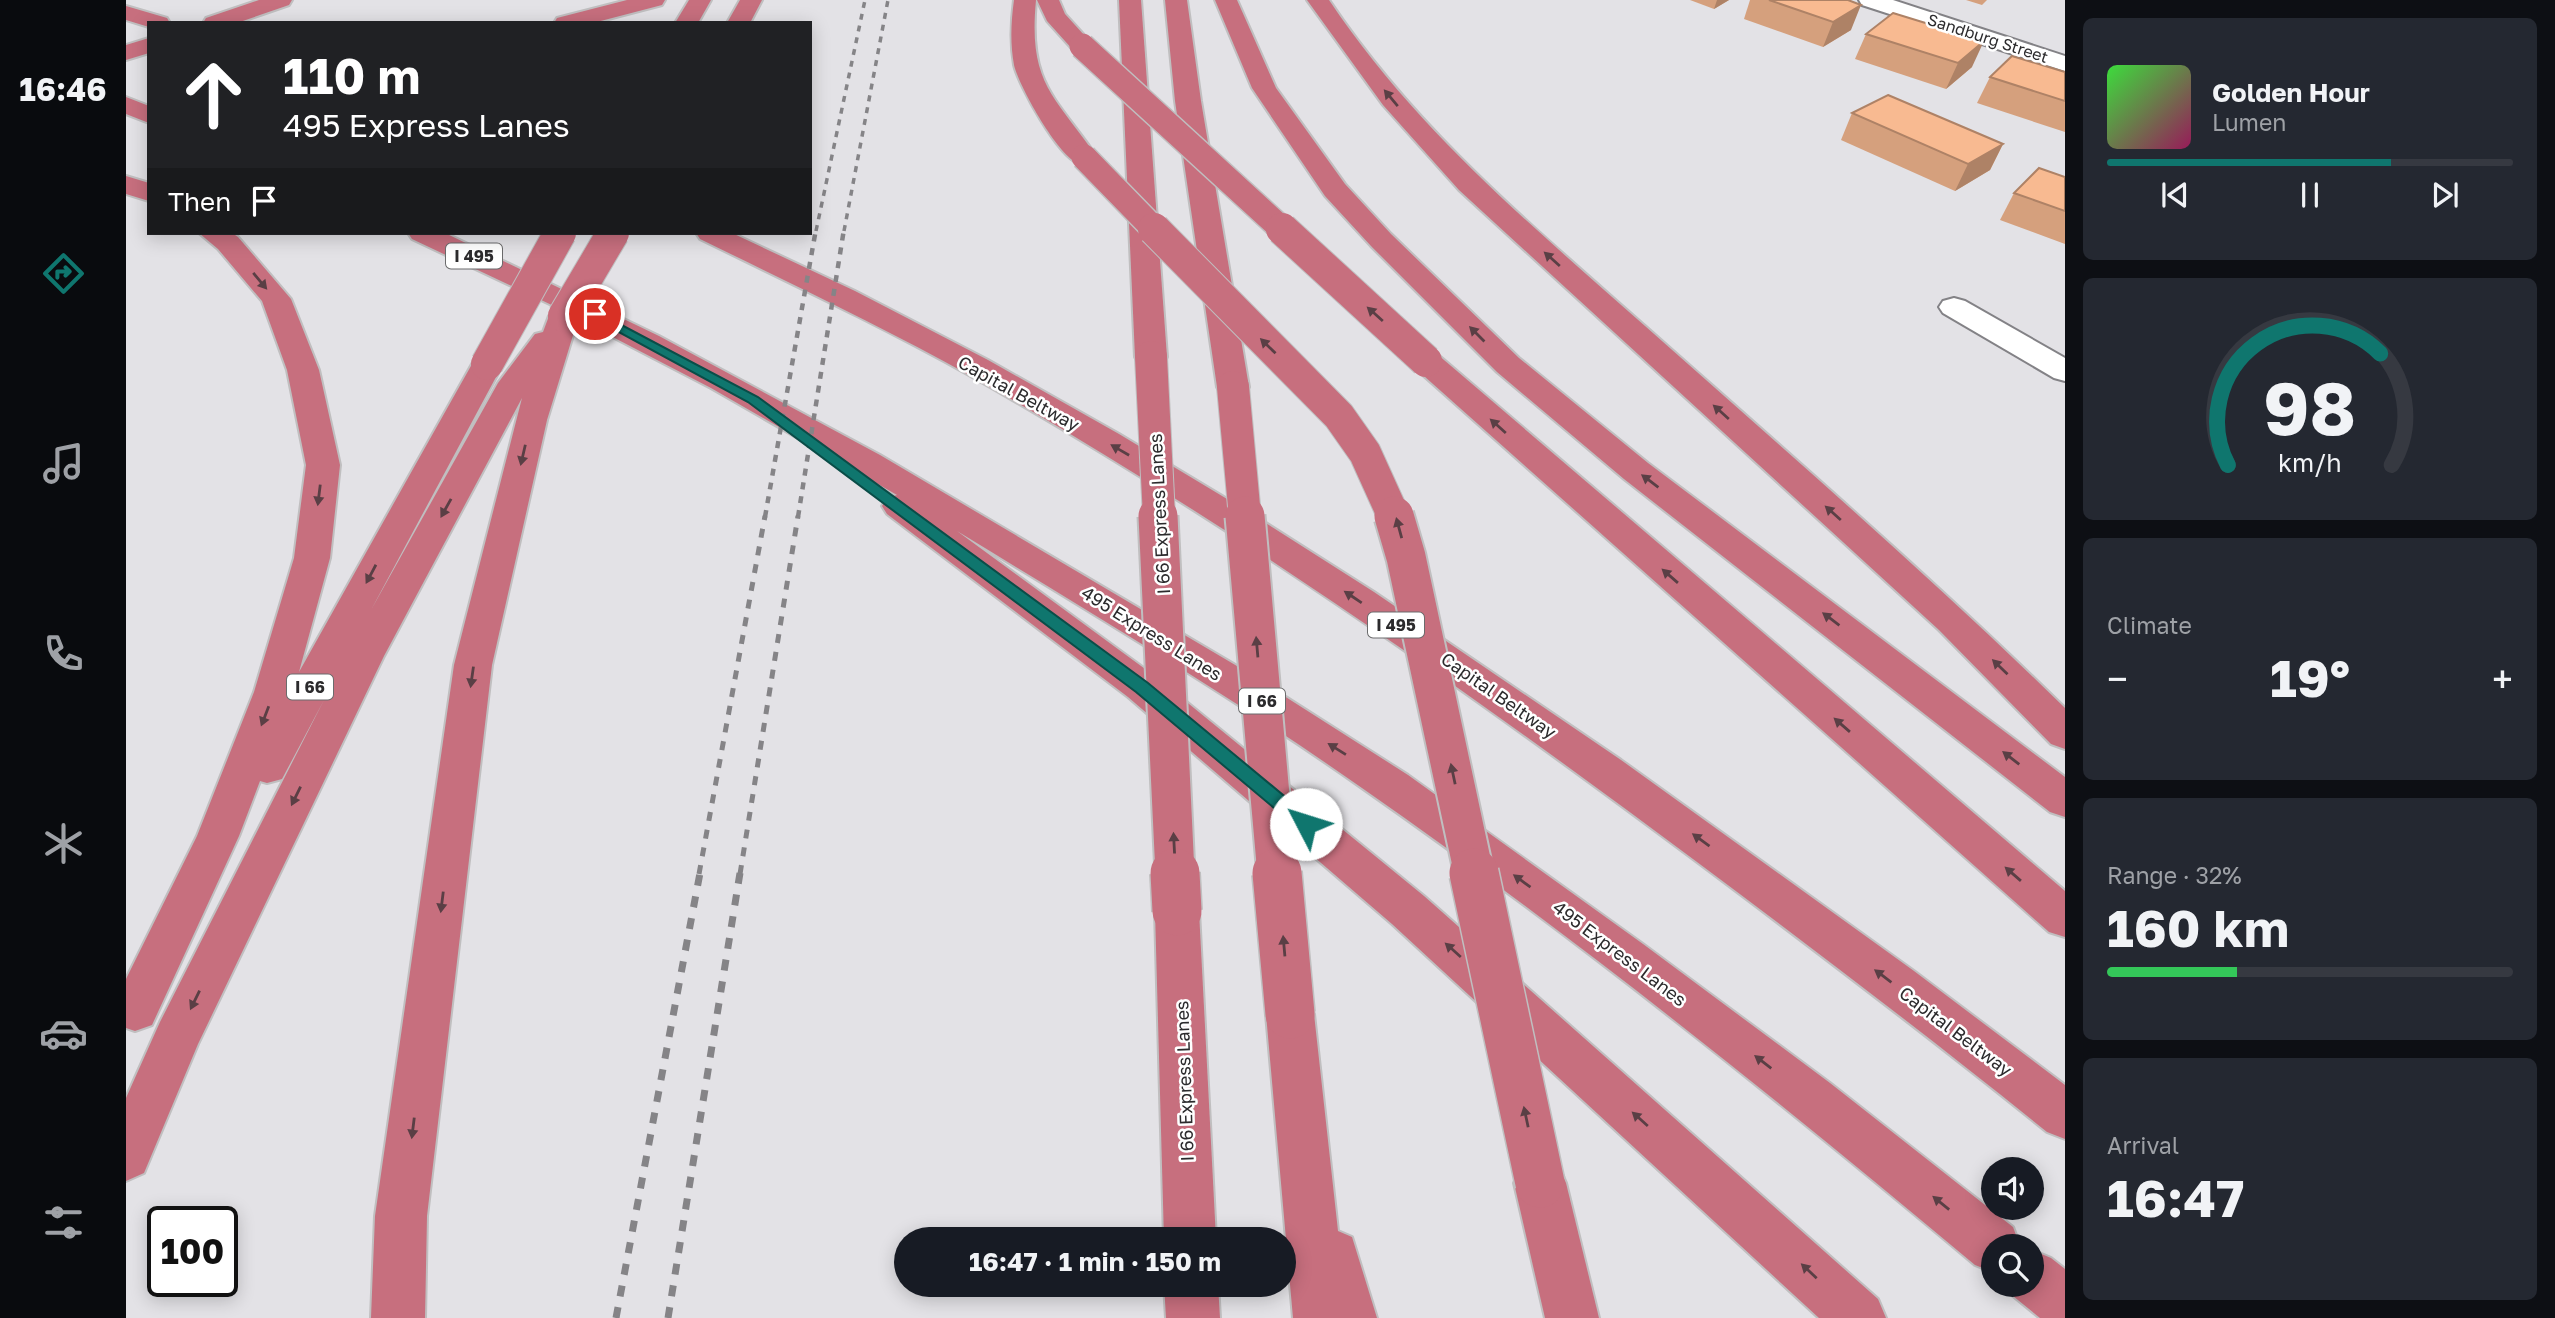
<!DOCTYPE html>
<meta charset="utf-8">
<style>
:root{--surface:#171b24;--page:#242831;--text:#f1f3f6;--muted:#9ea1a6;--line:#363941;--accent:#0f766e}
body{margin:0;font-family:"Golos Text",sans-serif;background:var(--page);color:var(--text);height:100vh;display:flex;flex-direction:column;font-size:26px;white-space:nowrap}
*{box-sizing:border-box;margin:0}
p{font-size:23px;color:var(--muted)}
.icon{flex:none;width:38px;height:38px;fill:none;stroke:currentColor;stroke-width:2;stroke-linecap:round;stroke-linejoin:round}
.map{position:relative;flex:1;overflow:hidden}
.panel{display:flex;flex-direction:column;gap:18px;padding:18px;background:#0d0f14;width:490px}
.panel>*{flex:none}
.banner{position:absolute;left:21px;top:21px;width:665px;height:214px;border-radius:0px;box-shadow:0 4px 18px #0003;background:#202124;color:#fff;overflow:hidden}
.controls{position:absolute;left:1855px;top:1157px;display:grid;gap:14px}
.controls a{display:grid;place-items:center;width:63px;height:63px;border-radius:50%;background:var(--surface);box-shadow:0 4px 18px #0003;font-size:35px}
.speed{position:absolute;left:21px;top:1206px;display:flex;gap:14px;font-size:35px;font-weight:700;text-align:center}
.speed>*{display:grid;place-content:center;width:91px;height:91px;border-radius:50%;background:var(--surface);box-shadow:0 4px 18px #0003;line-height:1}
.speed .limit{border:4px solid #111;border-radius:10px;background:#fff;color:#111}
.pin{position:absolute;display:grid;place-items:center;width:60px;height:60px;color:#fff;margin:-30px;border:4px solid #fff;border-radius:50%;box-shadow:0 2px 7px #0007}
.me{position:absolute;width:77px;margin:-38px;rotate:310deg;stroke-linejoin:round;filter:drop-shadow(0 0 5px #0008)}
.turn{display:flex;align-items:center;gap:24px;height:147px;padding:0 21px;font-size:32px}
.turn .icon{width:91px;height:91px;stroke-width:2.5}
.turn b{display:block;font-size:49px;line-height:60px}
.then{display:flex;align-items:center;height:66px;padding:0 21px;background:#0003;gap:14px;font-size:26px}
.big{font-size:52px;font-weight:700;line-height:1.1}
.panel .card{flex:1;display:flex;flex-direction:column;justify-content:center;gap:10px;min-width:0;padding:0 24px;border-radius:10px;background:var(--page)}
.panel .dial{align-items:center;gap:0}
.dial svg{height:182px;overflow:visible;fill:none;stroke:var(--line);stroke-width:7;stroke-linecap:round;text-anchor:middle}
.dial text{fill:var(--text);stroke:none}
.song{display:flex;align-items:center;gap:21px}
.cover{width:84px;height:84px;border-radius:10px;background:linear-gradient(135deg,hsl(120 70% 55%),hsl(330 70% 35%))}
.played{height:7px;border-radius:4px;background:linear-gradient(90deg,var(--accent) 70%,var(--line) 70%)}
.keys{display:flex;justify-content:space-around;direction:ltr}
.heat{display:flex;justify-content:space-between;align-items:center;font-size:38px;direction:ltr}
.charge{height:10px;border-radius:5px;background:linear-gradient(90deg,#34c759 32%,var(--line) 0)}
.trip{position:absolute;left:768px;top:1227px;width:402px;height:70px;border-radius:35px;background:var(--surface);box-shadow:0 4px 18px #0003;font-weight:700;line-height:70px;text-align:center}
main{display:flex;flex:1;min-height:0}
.tabs{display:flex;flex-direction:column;width:126px;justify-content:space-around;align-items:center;background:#090b0e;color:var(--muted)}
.tabs .icon{width:49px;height:49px}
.tabs .selected{color:var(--accent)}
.tabs b{font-size:32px;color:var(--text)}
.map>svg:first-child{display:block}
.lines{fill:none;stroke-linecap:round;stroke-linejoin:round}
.minor-casing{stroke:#838286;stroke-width:4}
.highway-casing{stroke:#c0bfc0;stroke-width:4}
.minor{fill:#fff;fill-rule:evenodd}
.highway{fill:#c76f7e;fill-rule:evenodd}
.rail-far3{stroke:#858487;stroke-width:3.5;stroke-dasharray:6 6;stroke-linecap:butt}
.rail-far2{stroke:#858487;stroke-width:4.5;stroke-dasharray:7 7;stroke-linecap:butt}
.rail-far1{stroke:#858487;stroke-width:5;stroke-dasharray:9 9;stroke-linecap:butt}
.rail{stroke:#858487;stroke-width:7;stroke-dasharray:11 11;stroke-linecap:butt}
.highway-bridge-far3-casing{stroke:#c0bfc0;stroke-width:28;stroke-linecap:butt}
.highway-bridge-far2-casing{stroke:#c0bfc0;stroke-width:34;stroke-linecap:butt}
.highway-bridge-far1-casing{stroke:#c0bfc0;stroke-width:43;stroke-linecap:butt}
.highway-bridge-casing{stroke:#c0bfc0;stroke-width:52;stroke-linecap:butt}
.highway-bridge-far3{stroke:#c76f7e;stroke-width:25}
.highway-bridge-far2{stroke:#c76f7e;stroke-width:32}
.highway-bridge-far1{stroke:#c76f7e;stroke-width:39}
.highway-bridge{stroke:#c76f7e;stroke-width:49}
.wall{fill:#d5a07d}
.shaded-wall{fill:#ae8266}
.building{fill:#f8ba91;stroke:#ae8266;stroke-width:2}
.oneway{fill:#5a3f45}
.route{fill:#0f766e;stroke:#0a4d48;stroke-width:2}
.labels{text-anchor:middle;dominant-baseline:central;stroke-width:5;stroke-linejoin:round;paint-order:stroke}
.far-street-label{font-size:16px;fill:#2c2b2d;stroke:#fff}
.shield{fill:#fff;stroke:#6b6b6c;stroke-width:2}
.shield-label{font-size:16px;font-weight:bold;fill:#2c2b2d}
.street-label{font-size:18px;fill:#2c2b2d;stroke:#fff}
</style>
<main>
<nav class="tabs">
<b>16:46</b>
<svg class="icon selected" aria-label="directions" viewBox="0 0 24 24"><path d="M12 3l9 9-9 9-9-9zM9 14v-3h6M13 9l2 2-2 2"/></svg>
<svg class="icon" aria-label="music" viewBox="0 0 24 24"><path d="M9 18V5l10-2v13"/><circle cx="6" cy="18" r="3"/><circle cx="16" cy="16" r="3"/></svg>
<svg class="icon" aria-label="phone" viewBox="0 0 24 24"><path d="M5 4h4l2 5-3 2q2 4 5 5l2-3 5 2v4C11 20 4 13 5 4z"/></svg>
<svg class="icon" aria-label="climate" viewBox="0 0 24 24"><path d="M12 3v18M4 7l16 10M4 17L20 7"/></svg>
<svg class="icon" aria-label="car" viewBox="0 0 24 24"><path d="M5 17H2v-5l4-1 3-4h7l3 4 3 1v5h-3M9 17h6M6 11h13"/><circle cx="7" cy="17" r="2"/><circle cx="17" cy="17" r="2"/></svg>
<svg class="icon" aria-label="filters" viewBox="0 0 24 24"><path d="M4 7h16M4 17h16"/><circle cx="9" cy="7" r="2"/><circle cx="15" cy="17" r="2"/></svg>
</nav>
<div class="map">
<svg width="1939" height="1318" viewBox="0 0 1939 1318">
<rect width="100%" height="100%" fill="#e3e2e6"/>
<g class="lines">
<g class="minor-casing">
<g id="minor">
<polygon points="1733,0 1767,0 1939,56 1939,71 1736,5"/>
<polygon points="1828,298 1839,301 1939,358 1939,381 1928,378 1817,313 1813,307 1817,301"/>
</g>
</g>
<g class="highway-casing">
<g id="highway">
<polygon points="133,0 166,0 163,5 111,23 77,23 80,18"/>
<polygon points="501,0 539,0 536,5 467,23 428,23 431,18"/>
<polygon points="563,0 585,0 572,23 549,23"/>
<polygon points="614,0 636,0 624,23 601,23"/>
<path d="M888,0H910C902,84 928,95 971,157L967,163C962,164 957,166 952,163C932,156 893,86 888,65C884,43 885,22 888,0Z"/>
<polygon points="911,0 933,0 939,14 968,46 964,51 948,51 921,21"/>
<polygon points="993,0 1015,0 1041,357 1036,364 1025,366 1014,364 1009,357"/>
<polygon points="1039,0 1061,0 1075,101 1123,387 1118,394 1107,397 1096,394 1091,387 1049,101"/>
<polygon points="1089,0 1111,0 1150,88 1219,184 1265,234 1393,358 1522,463 1939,777 1939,817 1924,812 1498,479 1371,372 1245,246 1199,196 1126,88"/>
<path d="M1181,0H1203C1290,130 1404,224 1519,326C1661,452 1804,576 1939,708V749L1925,744L1813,630L1333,190L1257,105Z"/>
<polygon points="0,6 41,18 44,23 23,23 23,27 0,20"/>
<polygon points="23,38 23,53 0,60 0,45"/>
<polygon points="0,97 23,106 23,123 0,114"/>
<polygon points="0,176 23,183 23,201 0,194"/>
<path d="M73,233H106L112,237L165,299L193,370L214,465L204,558L173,672L350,357L361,354L372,357L377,364L245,610L372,383L409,334L417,332L423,316L432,308L286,239L282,233H319L533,336L754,455L1116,669L1282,775L1517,944L1704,1083L1887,1227L1894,1246H1867V1272L1849,1265C1651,1099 1448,936 1236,788C1105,696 967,614 831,531L1030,677L1298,896L1752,1299L1760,1318H1693L1266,924L1002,697L761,514L756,506L761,498L771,495L585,388L452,319L421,420L366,665L301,1216L299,1318H245L249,1216L328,665L396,398L258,656L72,1044L18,1173L0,1181V1098L34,1022L198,700L156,779L141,783L134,781L113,836L26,1025L9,1031L0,1028V979L71,836L128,692L168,558L180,465L161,370L136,301L92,249Z"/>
<path d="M570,233H606L729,291L862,360L993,434L1121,511L1248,592L1495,760L1788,971L1939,1085V1139L1921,1132C1805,1038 1686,948 1567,859C1334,685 1096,518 843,375C755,326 664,283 574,239Z"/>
<polygon points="1300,352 1311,354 1939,891 1939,937 1923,932 1289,368 1284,361 1289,354"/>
<polygon points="1051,892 1067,897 1073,911 1090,1239 1038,1239 1029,911 1035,897"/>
<polygon points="1164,993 1181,999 1188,1014 1212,1231 1226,1237 1251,1318 1167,1318 1140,1014 1147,999"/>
<polygon points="1414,1158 1432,1165 1440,1183 1473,1318 1419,1318 1388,1183 1396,1165"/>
<polygon points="1906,1250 1925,1258 1939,1269 1939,1318 1914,1318 1887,1296 1882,1284 1906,1284"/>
<polygon points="1038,1284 1092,1284 1094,1318 1040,1318"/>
</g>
</g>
<use href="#minor" class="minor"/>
<use href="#highway" class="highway"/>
<g class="rail-far3">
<polyline points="690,231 739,0"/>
<polyline points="718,231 762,0"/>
</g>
<g class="rail-far2">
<polyline points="639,517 690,229"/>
<polyline points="672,517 718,229"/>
</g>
<g class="rail-far1">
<polyline points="573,874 639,516"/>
<polyline points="614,874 672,516"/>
</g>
<g class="rail">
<polyline points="490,1318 574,873"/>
<polyline points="542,1318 614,873"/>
</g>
<g class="highway-bridge-far3-casing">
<g id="highway-bridge-far3">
<polyline points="956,46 1158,231"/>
<polyline points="958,157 1030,231"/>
</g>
</g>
<g class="highway-bridge-far2-casing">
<g id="highway-bridge-far2">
<polyline points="1028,229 1213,416 1239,453 1268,517"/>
<polyline points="1156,229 1300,361"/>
<polyline points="438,316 487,233"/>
<polyline points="1025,357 1033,517"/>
<polyline points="361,364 434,233"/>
<polyline points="1107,387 1119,517"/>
</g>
</g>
<g class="highway-bridge-far1-casing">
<g id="highway-bridge-far1">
<polyline points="1032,516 1049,874"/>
<polyline points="1119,516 1151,874"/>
<polyline points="1268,516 1280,557 1348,874"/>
</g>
</g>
<g class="highway-bridge-casing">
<g id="highway-bridge">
<polyline points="1049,873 1051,911"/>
<polyline points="1151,873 1164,1014"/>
<polyline points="1348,873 1414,1183"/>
</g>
</g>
<use href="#highway-bridge-far3" class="highway-bridge-far3"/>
<use href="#highway-bridge-far2" class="highway-bridge-far2"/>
<use href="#highway-bridge-far1" class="highway-bridge-far1"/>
<use href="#highway-bridge" class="highway-bridge"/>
</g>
<g class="wall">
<polygon points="1564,0 1603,0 1588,9"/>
<polygon points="1624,0 1722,0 1725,30 1697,47 1618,19"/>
<polygon points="1840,0 1861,0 1856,5"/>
<polygon points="1740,34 1846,67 1820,89 1729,59"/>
<polygon points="1939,72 1939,132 1851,103 1864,77"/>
<polygon points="1726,113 1877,144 1864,170 1829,191 1715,140"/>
<polygon points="1939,177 1939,244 1874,220 1888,193"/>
</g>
<g class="shaded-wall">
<polygon points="1591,0 1603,0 1588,9"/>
<polygon points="1735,5 1725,30 1697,47 1707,22"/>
<polygon points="1858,41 1846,67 1820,89 1832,63"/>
<polygon points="1877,144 1864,170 1829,191 1842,164"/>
</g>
<g class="building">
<polygon points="1643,0 1722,0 1735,5 1707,22"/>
<polygon points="1767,13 1858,41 1832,63 1740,34"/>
<polygon points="1886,56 1939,72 1939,101 1864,77"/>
<polygon points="1762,95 1877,144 1842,164 1726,113"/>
<polygon points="1913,168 1939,177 1939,211 1888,193"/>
</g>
<defs><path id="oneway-solid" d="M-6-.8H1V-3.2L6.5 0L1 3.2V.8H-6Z" transform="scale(1.75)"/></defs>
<g class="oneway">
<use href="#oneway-solid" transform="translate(1265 98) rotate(-130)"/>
<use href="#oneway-solid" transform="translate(1426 259) rotate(-138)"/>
<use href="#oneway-solid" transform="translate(134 281) rotate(50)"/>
<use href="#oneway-solid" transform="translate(1249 314) rotate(-138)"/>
<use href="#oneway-solid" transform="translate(1351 334) rotate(-135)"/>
<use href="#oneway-solid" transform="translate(1142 346) rotate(-136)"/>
<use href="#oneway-solid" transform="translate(1595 412) rotate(-138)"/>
<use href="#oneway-solid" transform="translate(1372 426) rotate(-138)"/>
<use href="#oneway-solid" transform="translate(994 450) rotate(-150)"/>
<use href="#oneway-solid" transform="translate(397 455) rotate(103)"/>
<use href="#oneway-solid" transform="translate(1524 481) rotate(-143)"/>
<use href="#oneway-solid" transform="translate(193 495) rotate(97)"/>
<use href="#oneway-solid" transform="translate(320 508) rotate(119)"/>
<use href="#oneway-solid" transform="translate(1707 513) rotate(-138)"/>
<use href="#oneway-solid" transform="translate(1273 528) rotate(-105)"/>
<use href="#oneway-solid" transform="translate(245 574) rotate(118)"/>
<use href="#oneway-solid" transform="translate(1544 576) rotate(-139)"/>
<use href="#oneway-solid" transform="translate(1227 597) rotate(-146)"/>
<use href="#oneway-solid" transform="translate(1705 619) rotate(-143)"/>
<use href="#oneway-solid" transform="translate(1131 647) rotate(-95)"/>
<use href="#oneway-solid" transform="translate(1874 667) rotate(-136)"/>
<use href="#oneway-solid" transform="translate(346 677) rotate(98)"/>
<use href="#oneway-solid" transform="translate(139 716) rotate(111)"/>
<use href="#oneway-solid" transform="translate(1716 725) rotate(-139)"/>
<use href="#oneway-solid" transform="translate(1211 749) rotate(-148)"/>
<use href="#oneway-solid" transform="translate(1885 758) rotate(-142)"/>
<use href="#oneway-solid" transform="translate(1327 774) rotate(-102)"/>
<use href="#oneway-solid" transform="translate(170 796) rotate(116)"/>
<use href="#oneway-solid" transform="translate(1575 840) rotate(-144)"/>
<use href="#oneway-solid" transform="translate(1048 843) rotate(-93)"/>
<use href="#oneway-solid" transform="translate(1887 874) rotate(-139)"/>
<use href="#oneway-solid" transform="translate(1396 881) rotate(-144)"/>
<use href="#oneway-solid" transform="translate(316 902) rotate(97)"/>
<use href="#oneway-solid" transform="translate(1158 946) rotate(-95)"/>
<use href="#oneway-solid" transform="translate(1327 950) rotate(-138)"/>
<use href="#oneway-solid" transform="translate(1757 976) rotate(-143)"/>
<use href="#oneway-solid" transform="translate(69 1000) rotate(116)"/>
<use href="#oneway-solid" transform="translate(1637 1062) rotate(-142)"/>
<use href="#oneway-solid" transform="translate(1400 1117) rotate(-102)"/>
<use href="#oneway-solid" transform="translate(1514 1119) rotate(-138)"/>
<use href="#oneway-solid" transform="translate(287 1128) rotate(97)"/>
<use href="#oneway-solid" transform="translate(1815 1203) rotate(-141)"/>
<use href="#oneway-solid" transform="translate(1683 1271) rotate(-137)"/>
</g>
<polygon class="route" points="469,311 632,397 1022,683 1186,819 1188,824 1186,829 1180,831 1173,829 1010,692 622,402 465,317 463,314"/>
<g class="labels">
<g class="far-street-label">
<text transform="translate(1862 38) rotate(18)">Sandburg Street</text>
</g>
<g class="shield">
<rect x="320" y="243.5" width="56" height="25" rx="5"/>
<rect x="1242" y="612.5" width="56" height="25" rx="5"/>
<rect x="161" y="674.5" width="46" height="25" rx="5"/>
<rect x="1113" y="688.5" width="46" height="25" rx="5"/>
</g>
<g class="shield-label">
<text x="348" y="256">I 495</text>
<text x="1270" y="625">I 495</text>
<text x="184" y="687">I 66</text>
<text x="1136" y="701">I 66</text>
</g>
<g class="street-label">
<text transform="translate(893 393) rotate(29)">Capital Beltway</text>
<text transform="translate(1033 514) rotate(-93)">I 66 Express Lanes</text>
<text transform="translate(1026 633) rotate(32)">495 Express Lanes</text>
<text transform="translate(1373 695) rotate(35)">Capital Beltway</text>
<text transform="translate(1494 953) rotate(37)">495 Express Lanes</text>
<text transform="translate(1830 1031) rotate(37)">Capital Beltway</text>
<text transform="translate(1058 1081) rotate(-92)">I 66 Express Lanes</text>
</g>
</g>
</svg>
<div class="controls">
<a><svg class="icon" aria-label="sound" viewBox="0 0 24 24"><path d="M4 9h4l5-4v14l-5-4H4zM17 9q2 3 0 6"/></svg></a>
<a><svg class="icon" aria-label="search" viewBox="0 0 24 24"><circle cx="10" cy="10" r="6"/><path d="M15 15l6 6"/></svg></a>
</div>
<div class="speed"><div class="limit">100</div></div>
<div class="pin" style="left:469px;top:314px;background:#d93025"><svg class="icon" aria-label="arrive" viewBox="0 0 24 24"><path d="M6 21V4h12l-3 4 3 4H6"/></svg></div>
<svg class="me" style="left:1180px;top:824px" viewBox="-20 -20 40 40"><circle r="19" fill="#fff"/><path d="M0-13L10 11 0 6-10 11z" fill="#0f766e"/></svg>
<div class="trip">16:47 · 1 min · 150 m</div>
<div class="banner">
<div class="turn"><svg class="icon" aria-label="ahead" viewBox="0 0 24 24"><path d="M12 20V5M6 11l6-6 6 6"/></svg><div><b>110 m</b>495 Express Lanes</div></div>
<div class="then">Then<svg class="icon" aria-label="arrive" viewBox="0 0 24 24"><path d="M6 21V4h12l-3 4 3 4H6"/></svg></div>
</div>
</div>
<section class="panel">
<div class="card">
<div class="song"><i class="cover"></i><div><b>Golden Hour</b><p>Lumen</p></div></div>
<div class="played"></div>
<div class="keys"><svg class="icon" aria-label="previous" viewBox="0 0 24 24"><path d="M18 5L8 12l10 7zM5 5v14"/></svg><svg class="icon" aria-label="pause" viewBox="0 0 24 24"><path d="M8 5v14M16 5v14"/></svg><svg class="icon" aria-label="next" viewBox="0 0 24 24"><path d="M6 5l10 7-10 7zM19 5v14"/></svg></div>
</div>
<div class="card dial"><svg viewBox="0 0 100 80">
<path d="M14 69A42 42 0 1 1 86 69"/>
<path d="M14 69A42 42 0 0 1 81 20" stroke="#0f766e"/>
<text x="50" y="56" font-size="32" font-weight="700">98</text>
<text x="50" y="72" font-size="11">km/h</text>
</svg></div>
<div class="card"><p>Climate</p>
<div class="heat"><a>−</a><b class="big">19°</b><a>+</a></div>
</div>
<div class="card"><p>Range · 32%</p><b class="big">160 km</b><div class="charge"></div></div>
<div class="card"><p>Arrival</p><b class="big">16:47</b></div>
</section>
</main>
